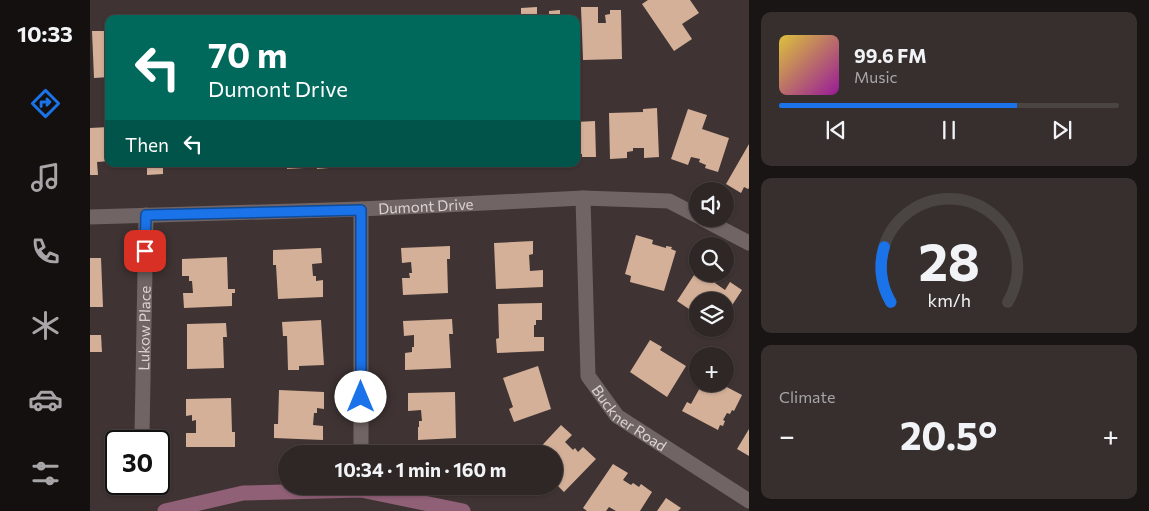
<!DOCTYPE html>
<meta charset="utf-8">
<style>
:root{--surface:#2f2726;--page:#372f2e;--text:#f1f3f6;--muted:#a7a5a7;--line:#4a4443;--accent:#1a73e8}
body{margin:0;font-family:Commissioner,sans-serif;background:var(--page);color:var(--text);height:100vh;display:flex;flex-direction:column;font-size:19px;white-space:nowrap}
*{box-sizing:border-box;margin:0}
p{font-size:16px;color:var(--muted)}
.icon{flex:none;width:28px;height:28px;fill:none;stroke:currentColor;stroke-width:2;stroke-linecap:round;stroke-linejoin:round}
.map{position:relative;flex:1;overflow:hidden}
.side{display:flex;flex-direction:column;gap:12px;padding:12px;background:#1a1515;width:400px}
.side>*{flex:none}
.banner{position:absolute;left:15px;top:15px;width:475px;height:152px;border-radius:10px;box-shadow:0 1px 4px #0004,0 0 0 1px var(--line);background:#00695c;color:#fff;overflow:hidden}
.controls{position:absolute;left:599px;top:182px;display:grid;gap:10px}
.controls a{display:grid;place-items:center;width:45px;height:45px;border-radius:50%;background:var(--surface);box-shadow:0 1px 4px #0004,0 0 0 1px var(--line);font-size:25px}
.speed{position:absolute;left:15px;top:430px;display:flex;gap:10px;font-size:25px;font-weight:700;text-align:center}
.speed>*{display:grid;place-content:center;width:65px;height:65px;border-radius:50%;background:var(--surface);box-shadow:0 1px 4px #0004,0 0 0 1px var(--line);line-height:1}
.speed .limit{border:2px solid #111;border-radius:8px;background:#fff;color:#111}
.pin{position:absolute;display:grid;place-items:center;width:42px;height:42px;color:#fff;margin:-21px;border-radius:10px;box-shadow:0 2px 8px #0006}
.me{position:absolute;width:55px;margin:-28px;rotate:0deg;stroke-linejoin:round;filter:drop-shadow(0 0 4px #0008)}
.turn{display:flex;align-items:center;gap:18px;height:105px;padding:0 20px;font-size:22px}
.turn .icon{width:65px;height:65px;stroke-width:2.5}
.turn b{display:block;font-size:35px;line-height:42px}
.then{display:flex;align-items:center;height:48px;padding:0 20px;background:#0003;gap:10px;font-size:19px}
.big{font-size:38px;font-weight:700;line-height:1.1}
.side .card{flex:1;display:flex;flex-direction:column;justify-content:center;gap:8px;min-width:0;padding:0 18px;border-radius:10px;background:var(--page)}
.side .dial{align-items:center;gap:0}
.dial svg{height:130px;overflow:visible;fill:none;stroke:var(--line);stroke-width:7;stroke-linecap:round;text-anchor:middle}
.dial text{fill:var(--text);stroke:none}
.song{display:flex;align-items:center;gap:15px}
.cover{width:60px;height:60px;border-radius:8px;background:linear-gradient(135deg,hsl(50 70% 55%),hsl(300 70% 35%))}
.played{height:5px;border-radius:2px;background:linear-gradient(90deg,var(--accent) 70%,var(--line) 70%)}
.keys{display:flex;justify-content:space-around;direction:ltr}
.heat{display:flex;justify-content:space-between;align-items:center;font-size:28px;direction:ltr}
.trip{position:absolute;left:188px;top:445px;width:285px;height:50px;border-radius:25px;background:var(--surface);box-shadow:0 1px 4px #0004,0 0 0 1px var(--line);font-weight:700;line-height:50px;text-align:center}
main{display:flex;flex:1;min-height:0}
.menu{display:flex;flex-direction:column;width:90px;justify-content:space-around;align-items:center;background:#13100f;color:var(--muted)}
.menu .icon{width:35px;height:35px}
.menu .on{color:var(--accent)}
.menu b{font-size:22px;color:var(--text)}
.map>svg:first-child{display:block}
.building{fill:#d4b099}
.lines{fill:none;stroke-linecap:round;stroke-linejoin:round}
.street{stroke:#716464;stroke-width:15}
.secondary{stroke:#906076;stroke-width:15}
.route-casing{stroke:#114b97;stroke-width:12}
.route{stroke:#1a73e8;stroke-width:9}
.labels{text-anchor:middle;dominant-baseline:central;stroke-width:5;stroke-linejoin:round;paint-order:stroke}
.street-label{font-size:15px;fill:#dbd3d3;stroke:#221d1c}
</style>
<main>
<nav class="menu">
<b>10:33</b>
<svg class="icon on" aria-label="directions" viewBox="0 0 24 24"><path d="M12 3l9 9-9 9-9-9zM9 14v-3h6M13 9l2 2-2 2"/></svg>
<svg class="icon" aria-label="music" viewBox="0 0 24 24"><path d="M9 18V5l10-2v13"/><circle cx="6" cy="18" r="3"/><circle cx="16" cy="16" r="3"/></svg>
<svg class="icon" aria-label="phone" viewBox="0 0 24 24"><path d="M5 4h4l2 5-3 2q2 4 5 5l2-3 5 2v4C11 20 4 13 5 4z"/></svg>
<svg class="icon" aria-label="climate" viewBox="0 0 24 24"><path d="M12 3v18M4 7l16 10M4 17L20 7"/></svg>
<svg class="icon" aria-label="car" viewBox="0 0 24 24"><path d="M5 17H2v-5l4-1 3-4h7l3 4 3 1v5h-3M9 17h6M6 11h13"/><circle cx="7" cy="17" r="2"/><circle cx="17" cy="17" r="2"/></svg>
<svg class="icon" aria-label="filters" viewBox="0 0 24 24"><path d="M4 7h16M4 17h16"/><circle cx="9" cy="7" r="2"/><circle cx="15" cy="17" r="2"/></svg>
</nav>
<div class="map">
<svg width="659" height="511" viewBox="0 0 659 511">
<rect width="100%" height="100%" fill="#3f3433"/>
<g class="building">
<polygon points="558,0 600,0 609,13 592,24 602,39 584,51 552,4"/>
<polygon points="447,7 447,15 459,15 459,11 470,10 470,19 431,19 431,8"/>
<polygon points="491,7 508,7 508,23 516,23 515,15 520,14 520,10 531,10 532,59 493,60"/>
<polygon points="389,14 406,14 406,16 414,15 414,19 389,19"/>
<polygon points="2,31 18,31 19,77 4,78"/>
<polygon points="567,108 569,157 554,158 554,148 543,148 543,151 537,152 537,158 520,159 519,113 553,112 553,109"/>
<polygon points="598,109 617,115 612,129 639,138 628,172 615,168 616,165 609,162 610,159 601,157 598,165 581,159"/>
<polygon points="505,121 506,157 492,157 492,154 486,154 486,122"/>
<polygon points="19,127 19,161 7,162 8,175 0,175 0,128"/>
<polygon points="659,144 659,188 658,189 654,187 651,193 636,184"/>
<polygon points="57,164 73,164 73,174 57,175"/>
<polygon points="197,164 214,164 214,168 197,169"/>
<polygon points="226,164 273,164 273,165 227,169"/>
<polygon points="546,235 563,240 562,244 576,248 576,246 582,247 581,249 586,251 574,291 540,282 541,276 535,274"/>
<polygon points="443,241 443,254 439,255 440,271 453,270 453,287 406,289 404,243"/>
<polygon points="360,246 360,259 357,259 358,293 313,295 312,278 320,278 319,273 322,273 321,262 312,263 311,248"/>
<polygon points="231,248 232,263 222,264 223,276 226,276 226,281 233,280 233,297 188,299 186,265 183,265 183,250"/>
<polygon points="137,257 138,289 145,289 145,293 142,293 142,306 94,308 93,293 103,293 102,281 99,281 99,276 92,276 92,259"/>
<polygon points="0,258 11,258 13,307 0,307"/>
<polygon points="608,269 608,274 625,274 622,278 626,281 625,283 635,290 640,282 652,290 635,316 635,301 608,301 608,315 587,301"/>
<polygon points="452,303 452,320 446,320 446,325 444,325 444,337 454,337 454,351 407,353 406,339 409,338 408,304"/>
<polygon points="362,319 363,334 359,334 361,368 315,370 315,353 322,352 322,347 324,347 324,335 314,336 313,321"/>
<polygon points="231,320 234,365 209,366 209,370 198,370 197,336 193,336 192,322"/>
<polygon points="136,323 137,337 133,337 134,368 97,369 97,324"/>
<polygon points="0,335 11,335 12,352 0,352"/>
<polygon points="560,340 572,347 570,350 596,366 577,397 540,372"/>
<polygon points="448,366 461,409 424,422 419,409 423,407 413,378"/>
<polygon points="612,384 631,384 652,395 644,411 642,410 640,414 637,413 633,420 635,421 633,426 630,425 628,430 592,411 597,402 601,404"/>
<polygon points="189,390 234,392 234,409 227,408 227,413 224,413 223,425 233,426 233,440 184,438 184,424 188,424"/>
<polygon points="365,392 366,438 328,440 328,427 329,427 329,421 332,421 331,410 318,411 318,393"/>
<polygon points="141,398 142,432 145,432 145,447 96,447 96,433 106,433 106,420 102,421 102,415 96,416 96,399"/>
<polygon points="471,425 482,435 475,442 483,450 485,448 488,452 493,447 506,459 474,492 464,482 464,454 444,454"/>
<polygon points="659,429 659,456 647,449"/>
<polygon points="523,464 538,473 533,480 541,485 543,483 549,487 551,484 562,492 550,511 526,511 519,507 516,511 497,511 493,508"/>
<polygon points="576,498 591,508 588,511 567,511"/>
</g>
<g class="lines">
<g class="street">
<path id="s1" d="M493,198L498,376L527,416L659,501"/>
<polyline points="271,209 271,454"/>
<path id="s2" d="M0,217L271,209L493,198L579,201L608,216"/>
<polyline points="613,219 659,243"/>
<path id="s3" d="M48,441L52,435L56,215"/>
</g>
<polyline class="secondary" points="75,511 153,493 271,490 373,511"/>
</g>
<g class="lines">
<g class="route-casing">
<polyline id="route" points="55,251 56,215 271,210 271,397"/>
</g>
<use href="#route" class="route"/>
</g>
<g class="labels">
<g class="street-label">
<text stroke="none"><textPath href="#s2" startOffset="336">Dumont Drive</textPath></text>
<text stroke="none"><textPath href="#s3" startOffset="114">Lukow Place</textPath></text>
<text stroke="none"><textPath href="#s1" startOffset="238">Buckner Road</textPath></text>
</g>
</g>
</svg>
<div class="controls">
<a><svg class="icon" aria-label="sound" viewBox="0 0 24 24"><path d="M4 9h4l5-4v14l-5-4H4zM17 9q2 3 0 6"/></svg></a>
<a><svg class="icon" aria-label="search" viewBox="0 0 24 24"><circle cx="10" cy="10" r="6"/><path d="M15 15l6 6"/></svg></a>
<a><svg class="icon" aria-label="layers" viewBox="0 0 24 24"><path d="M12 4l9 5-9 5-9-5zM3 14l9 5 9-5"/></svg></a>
<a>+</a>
</div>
<div class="speed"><div class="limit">30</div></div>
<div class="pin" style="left:55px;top:251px;background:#d93025"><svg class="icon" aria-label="arrive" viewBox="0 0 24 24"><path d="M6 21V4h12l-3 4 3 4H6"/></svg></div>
<svg class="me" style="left:271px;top:397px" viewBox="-20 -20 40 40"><circle r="19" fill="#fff"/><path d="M0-13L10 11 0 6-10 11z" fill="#1a73e8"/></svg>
<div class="trip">10:34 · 1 min · 160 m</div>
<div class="banner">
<div class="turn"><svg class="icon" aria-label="left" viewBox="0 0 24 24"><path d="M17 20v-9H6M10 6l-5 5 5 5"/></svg><div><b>70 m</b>Dumont Drive</div></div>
<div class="then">Then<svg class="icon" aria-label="left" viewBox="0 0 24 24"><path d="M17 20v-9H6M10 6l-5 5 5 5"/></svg></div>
</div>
</div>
<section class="side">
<div class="card">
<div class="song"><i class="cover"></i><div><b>99.6 FM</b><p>Music</p></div></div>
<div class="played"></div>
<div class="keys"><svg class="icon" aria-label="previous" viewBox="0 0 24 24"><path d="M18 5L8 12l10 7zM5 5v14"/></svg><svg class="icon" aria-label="pause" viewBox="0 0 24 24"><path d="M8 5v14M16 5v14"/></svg><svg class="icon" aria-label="next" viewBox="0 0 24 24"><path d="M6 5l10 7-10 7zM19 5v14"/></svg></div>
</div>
<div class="card dial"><svg viewBox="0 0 100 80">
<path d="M14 69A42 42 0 1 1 86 69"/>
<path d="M14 69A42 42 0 0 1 10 35" stroke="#1a73e8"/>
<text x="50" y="56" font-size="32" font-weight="700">28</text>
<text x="50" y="72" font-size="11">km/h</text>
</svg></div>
<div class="card"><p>Climate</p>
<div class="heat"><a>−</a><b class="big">20.5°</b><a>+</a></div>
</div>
</section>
</main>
